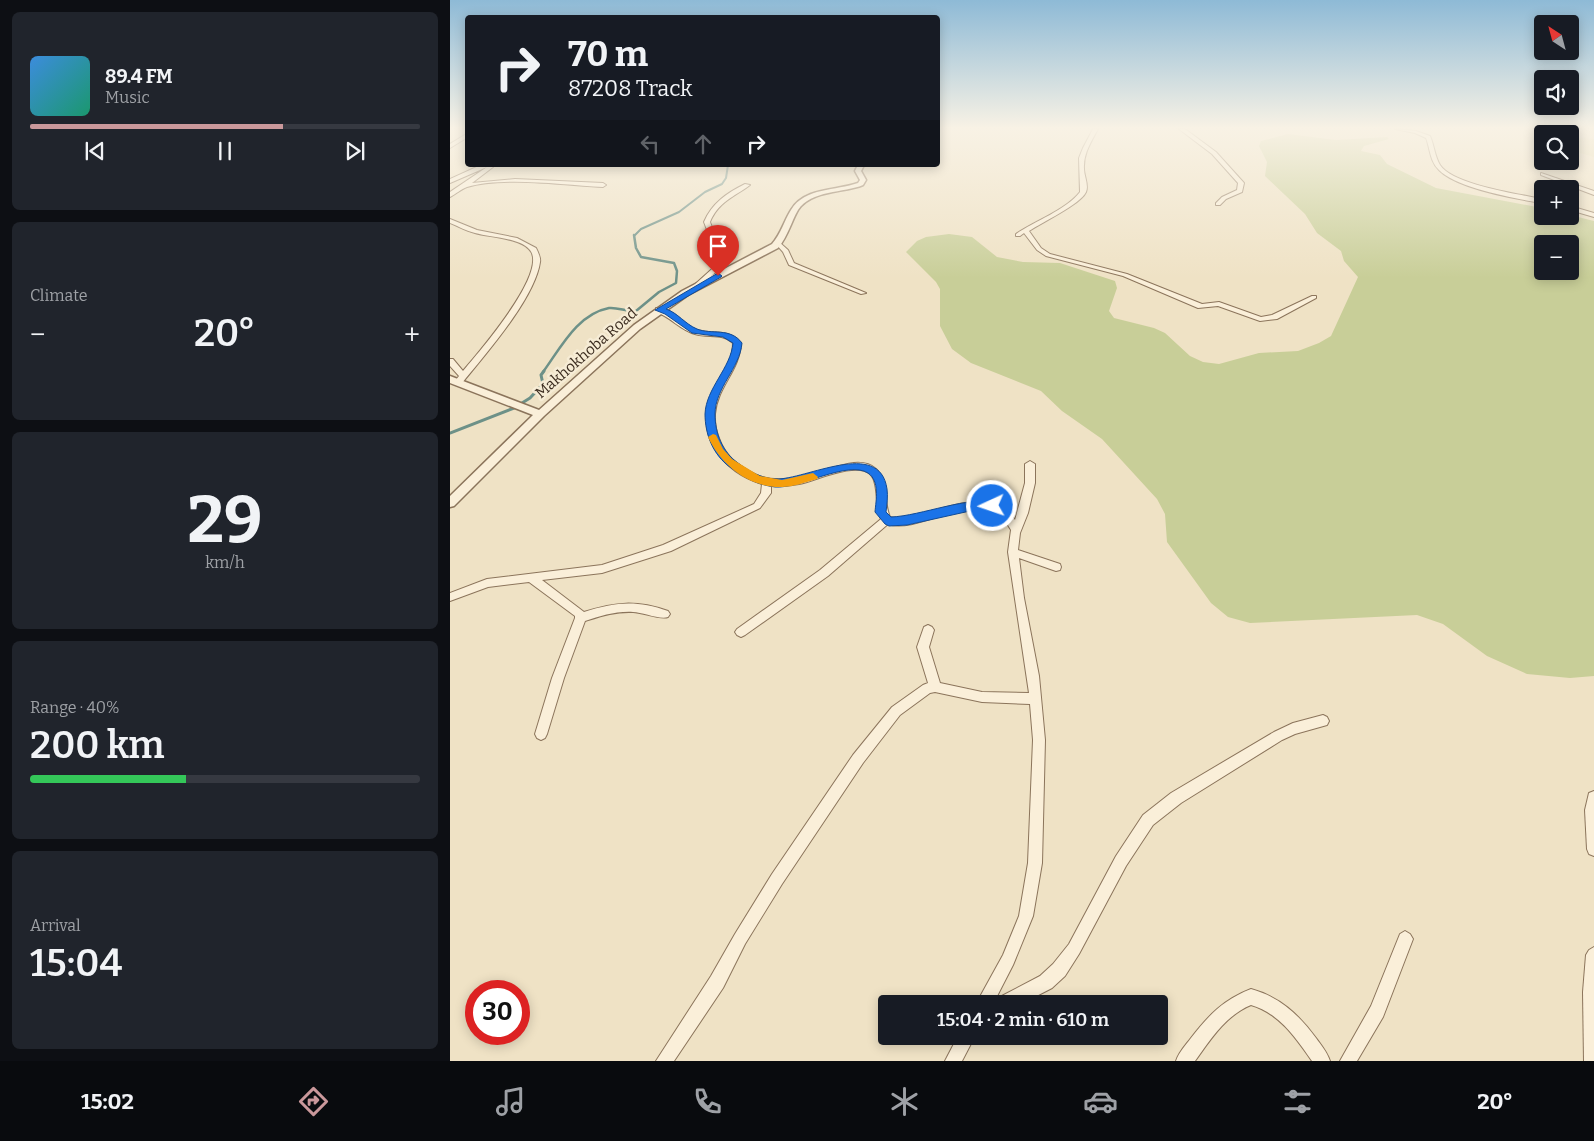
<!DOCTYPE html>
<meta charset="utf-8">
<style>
:root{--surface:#171b24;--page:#20242c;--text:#f1f3f6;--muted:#9ea1a6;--line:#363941;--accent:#ca989b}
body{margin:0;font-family:Bitter,serif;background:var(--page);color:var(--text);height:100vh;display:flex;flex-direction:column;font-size:19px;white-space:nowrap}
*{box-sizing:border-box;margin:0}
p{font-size:16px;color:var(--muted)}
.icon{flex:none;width:28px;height:28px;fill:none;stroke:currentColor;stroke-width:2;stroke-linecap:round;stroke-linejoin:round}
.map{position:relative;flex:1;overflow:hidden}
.panel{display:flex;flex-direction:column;gap:12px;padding:12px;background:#0d0f14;width:450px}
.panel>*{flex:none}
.guide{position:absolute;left:15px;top:15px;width:475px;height:152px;border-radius:5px;box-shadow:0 2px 12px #0003;background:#171b24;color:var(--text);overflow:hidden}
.needle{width:32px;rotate:324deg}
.fabs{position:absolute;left:1084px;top:15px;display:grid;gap:10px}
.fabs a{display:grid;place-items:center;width:45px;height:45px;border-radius:5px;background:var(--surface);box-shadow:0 2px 12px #0003;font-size:25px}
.speed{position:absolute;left:15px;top:980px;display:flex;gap:10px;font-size:25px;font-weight:700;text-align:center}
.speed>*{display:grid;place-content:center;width:65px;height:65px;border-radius:50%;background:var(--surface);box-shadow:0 2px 12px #0003;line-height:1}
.speed .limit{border:8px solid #d22;background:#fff;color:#111}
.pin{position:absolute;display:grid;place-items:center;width:42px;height:42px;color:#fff;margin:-51px -21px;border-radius:50% 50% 50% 0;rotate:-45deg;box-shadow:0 0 5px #0007}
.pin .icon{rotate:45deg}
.me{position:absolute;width:55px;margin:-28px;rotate:267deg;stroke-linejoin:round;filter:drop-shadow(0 0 4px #0008)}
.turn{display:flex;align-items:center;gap:18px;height:105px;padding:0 20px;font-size:22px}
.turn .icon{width:65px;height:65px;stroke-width:2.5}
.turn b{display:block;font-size:35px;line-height:42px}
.lanes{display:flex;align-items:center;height:48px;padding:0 20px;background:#0003;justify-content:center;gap:25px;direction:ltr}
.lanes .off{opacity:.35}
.big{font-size:38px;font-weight:600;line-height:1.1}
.panel .tile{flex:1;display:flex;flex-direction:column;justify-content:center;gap:8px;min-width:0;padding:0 18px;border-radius:8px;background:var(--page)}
.panel .dial{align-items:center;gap:0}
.dial b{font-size:65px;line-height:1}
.song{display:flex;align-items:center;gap:15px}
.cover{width:60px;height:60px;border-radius:8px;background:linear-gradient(135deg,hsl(210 70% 55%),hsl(160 70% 35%))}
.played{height:5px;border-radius:2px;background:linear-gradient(90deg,var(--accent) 65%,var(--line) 65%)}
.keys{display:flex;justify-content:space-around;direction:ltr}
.heat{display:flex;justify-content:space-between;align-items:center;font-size:28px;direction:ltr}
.charge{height:8px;border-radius:4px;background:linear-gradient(90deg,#34c759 40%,var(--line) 0)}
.trip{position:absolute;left:428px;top:995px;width:290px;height:50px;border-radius:5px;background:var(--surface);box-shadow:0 2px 12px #0003;font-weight:600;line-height:50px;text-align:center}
.tabs{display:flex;height:80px;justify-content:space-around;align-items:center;background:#090b0e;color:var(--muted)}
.tabs .icon{width:35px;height:35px}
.tabs .current{color:var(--accent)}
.tabs b{font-size:22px;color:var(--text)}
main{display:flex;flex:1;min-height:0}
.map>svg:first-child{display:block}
.farmland{fill:#e5dcb2}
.green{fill:#c8ce98;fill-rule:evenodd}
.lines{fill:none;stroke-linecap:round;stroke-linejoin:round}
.stream-far2{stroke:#6d9188;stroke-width:2}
.stream-far1{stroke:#6d9188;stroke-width:2.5}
.stream{stroke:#6d9188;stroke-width:3}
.minor-casing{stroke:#8b745b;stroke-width:2}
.tertiary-casing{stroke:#8b745b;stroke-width:3}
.minor{fill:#faefd9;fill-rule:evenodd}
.tertiary{fill:#faefd9;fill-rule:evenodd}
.route{fill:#1a73e8;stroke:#114b97}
.slow{fill:#f59e0b}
.labels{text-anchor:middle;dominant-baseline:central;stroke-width:5;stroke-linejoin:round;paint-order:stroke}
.far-street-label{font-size:15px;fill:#3b2c1f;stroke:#f6ecd5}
</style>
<main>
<section class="panel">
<div class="tile">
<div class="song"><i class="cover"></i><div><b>89.4 FM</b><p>Music</p></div></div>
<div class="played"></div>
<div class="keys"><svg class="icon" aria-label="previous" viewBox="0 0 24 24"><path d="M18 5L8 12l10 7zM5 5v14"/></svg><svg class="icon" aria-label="pause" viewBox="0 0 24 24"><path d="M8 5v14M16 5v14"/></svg><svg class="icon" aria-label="next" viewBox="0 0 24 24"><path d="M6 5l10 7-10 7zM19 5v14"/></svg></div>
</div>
<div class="tile"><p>Climate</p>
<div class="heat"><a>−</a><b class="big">20°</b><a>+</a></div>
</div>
<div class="tile dial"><b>29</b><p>km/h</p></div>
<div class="tile"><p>Range · 40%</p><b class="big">200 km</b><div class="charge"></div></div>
<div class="tile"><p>Arrival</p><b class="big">15:04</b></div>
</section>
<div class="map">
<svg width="1144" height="1061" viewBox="0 0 1144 1061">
<rect width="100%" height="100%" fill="#efe2c5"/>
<polygon class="farmland" points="1120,137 1144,139 1144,157 1120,150"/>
<path class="green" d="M838,134L886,140L937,137L939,139L914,146L911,151L930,155L937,164L986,188L1092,208V216L1120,215L1144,221V676L1120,678L1077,674L1037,656L993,624L967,615L800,623L778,617L761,603L717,542L715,514L707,499L652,439L612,411L591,391L521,363L502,349L490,326V289L486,282L456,252L467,241L476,237L499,234L522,237L547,257L573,262L610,263L665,281L667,288L659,311L664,318L704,328L715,333L740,356L753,362L769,364L809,353L848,351L869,343L881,336L908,277L894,261L891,251L867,233L855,214L815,176L817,162L809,146L811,141ZM1092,244H1120V271H1092Z"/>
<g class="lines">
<polyline class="stream-far2" points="184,236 191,229 229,212 255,192 272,184 276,178 278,165"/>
<path class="stream-far1" d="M93,372C110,349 127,314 159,308C168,307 177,312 186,311L209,292L226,283L227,271L224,263L191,257L186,248L184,235"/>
<polyline class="stream" points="0,433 64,408 80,398 93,384 91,375 94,371"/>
<g class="minor-casing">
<g id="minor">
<path d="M643,129H648C641,142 633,154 634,169C634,176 639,185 636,192C631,204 591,223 579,231L591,248L600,254L677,274L752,304L769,302L811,317L822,315L862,296H866V298L827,319L810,321L768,306L748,308L673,276L596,256L587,250L574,233L570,236H566V234C585,221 616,210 630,192L629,158L633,148Z"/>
<polygon points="729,129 735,129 766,152 794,183 792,192 776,199 770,205 766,205 766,203 772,197 787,190 788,183 762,154"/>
<path d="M945,129L966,131L980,136C984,145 985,157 990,165C1003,185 1069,194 1092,199V203C1067,199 1006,188 989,170C980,162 980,148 976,138L965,133Z"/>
<polygon points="18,133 18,137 0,148 0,144"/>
<path d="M31,165H41L43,167L22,183L65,179L153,183L156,185L153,187C114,185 53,176 17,187C11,189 6,194 0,197V192L37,167L0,183V179Z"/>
<polygon points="1091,173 1144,191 1144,195 1091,175"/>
<path d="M295,184L300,185C284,197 268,202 260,222L274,259L267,271L246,289H242V287L262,269L268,259L254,222C262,203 277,193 295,184Z"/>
<polygon points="1120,206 1144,213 1144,217 1120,210"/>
<path d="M0,219L27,230L67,238L86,248C88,252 91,258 90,262C85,298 35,355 12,383H9L5,381L9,376L0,366V359H3L13,371C28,353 101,270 79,249C69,238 39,237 25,233C16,231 8,226 0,223Z"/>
<polygon points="328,241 338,250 344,263 416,293 411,294 339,265 333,252 325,243"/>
<path d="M206,308C223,307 233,325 247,330C263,335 279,328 291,343C290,370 267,387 265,414C264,430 271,448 282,459C334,511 397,443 426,469C439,481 433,502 440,517C448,520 458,517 467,515C499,508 543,486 565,520L575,483V464L580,461L585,464V483L578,513L570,533L568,550L610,564L611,567L610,570L606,571L569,558L574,598L589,676L595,740L592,863L583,916L563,965L543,1004H526L553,955L569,916L578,863L583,740L580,704L532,702L485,692L480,693L450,715L413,763L332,884L295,944L273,988L224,1061H206L261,976L285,934L322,874L403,755L442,707L473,685L478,683L467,647L474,627L478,625L482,627L484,630L479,647L490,683L532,692L579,693L558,552L561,530C558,525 554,518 549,514C523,492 468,534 438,524L378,576L295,635L291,637L287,635L285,632L287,629L370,570L431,519C425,507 429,482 420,474C406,461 365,481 349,484C339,486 331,486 321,485V493L310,508L221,551L152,573L92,580L134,612C166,602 186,600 218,611L220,614L218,617C210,620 192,612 183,612C166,611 151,616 135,621L114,678L97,734L95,738L91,740L87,738L85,734L102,678L125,618V616L79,582L38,587L0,601V593L37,579L152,565L213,545L304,504L311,493L312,484C274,472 245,437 261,396C268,377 283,364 283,343C273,333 258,338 245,334C230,330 221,317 206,312Z"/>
<polygon points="873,715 877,717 879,721 877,725 845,734 832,740 731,803 703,825 676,866 629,954 615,976 602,988 571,1004 546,1004 548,998 590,976 603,964 619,944 666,856 693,815 721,793 824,732 843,723"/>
<polygon points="1144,791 1144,856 1139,854 1137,849 1135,810 1139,793"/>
<polygon points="955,931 960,934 963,939 933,1017 907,1061 890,1061 921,1006 950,934"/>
<polygon points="1144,947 1144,1061 1134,1061 1133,992 1136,955 1139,950"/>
<path d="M801,989C830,997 848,1014 866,1038C871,1045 877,1052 880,1061H862C846,1038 829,1013 801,1005C776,1015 760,1040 745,1061H726C729,1052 735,1046 741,1038C759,1015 773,1000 801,989Z"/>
<polygon points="508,1036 525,1036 512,1061 495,1061"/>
</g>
</g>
<g class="tertiary-casing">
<path id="tertiary" d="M408,165H414L411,171L416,180L413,185C394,193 361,190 348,210C341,222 338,236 328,248L238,295L190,329L94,416L4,506L0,507V496L83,415L0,383V376L89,410L184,325L232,291L322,244C331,234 334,221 341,210C355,187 386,191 408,183L410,180L405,171Z"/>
</g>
<use href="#minor" class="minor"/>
<use href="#tertiary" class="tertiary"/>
</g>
<linearGradient id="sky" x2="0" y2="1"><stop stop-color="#8ebad6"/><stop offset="0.46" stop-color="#f8f2e5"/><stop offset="1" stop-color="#f8f2e5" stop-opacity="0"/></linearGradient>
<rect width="1144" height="278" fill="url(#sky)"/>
<path class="route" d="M268,273L272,276L271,277L216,309C228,313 235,324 247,329C262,335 280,327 292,343C290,368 265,388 265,414C265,433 272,452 288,463C299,471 312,479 326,479C355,480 430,438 437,489C438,496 437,504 436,512L441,517C471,516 520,495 546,503V509H529L457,525L439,526L435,524L425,512C426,500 430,481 418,473C398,460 349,489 325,487C308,485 293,477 280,467C263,455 255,434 255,414C256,388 281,368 283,343L273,337L242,333L215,314L205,310Z"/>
<path class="slow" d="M263,434L266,435L273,449L282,459L310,476L332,480L363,473L368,477L367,479C356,482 343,487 332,487C299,488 271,465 258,437Z"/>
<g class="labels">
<g class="far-street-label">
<text transform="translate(136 353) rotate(-41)">Makhokhoba Road</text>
</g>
</g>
</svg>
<div class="fabs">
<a><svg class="needle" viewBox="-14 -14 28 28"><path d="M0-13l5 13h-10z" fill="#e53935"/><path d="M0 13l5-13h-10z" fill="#9ea1a6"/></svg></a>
<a><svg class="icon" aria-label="sound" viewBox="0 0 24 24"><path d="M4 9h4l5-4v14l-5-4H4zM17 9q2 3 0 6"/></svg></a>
<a><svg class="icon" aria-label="search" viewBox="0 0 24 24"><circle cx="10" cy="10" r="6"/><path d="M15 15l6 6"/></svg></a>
<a>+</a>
<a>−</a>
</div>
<div class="speed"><div class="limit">30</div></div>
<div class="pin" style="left:268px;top:276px;background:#d93025"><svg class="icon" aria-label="arrive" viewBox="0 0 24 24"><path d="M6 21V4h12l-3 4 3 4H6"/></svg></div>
<svg class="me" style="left:542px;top:506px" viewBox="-20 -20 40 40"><circle r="17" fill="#1a73e8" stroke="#fff" stroke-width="3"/><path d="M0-11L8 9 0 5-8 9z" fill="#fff"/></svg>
<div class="trip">15:04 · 2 min · 610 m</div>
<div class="guide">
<div class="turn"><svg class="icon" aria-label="right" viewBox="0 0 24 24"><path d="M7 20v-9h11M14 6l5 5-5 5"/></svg><div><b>70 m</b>87208 Track</div></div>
<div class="lanes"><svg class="icon off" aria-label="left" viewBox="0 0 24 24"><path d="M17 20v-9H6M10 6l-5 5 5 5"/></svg><svg class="icon off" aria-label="ahead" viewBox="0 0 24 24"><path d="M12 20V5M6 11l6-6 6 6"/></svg><svg class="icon" aria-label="right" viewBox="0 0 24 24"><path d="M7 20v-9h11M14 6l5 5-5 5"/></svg></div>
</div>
</div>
</main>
<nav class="tabs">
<b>15:02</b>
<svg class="icon current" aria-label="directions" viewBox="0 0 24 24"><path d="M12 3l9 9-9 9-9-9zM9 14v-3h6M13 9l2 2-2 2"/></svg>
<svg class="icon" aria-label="music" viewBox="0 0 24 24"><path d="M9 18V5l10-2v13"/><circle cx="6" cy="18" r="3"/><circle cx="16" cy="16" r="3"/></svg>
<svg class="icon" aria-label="phone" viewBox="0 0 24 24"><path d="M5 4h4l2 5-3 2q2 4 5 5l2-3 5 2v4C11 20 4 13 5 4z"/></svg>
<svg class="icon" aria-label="climate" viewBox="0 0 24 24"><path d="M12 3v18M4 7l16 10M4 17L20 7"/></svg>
<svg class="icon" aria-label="car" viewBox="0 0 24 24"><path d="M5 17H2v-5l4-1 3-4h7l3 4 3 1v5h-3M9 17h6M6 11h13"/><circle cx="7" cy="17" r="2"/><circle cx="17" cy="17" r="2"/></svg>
<svg class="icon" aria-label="filters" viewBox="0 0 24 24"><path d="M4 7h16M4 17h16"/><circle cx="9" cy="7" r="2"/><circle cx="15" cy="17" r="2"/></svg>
<b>20°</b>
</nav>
